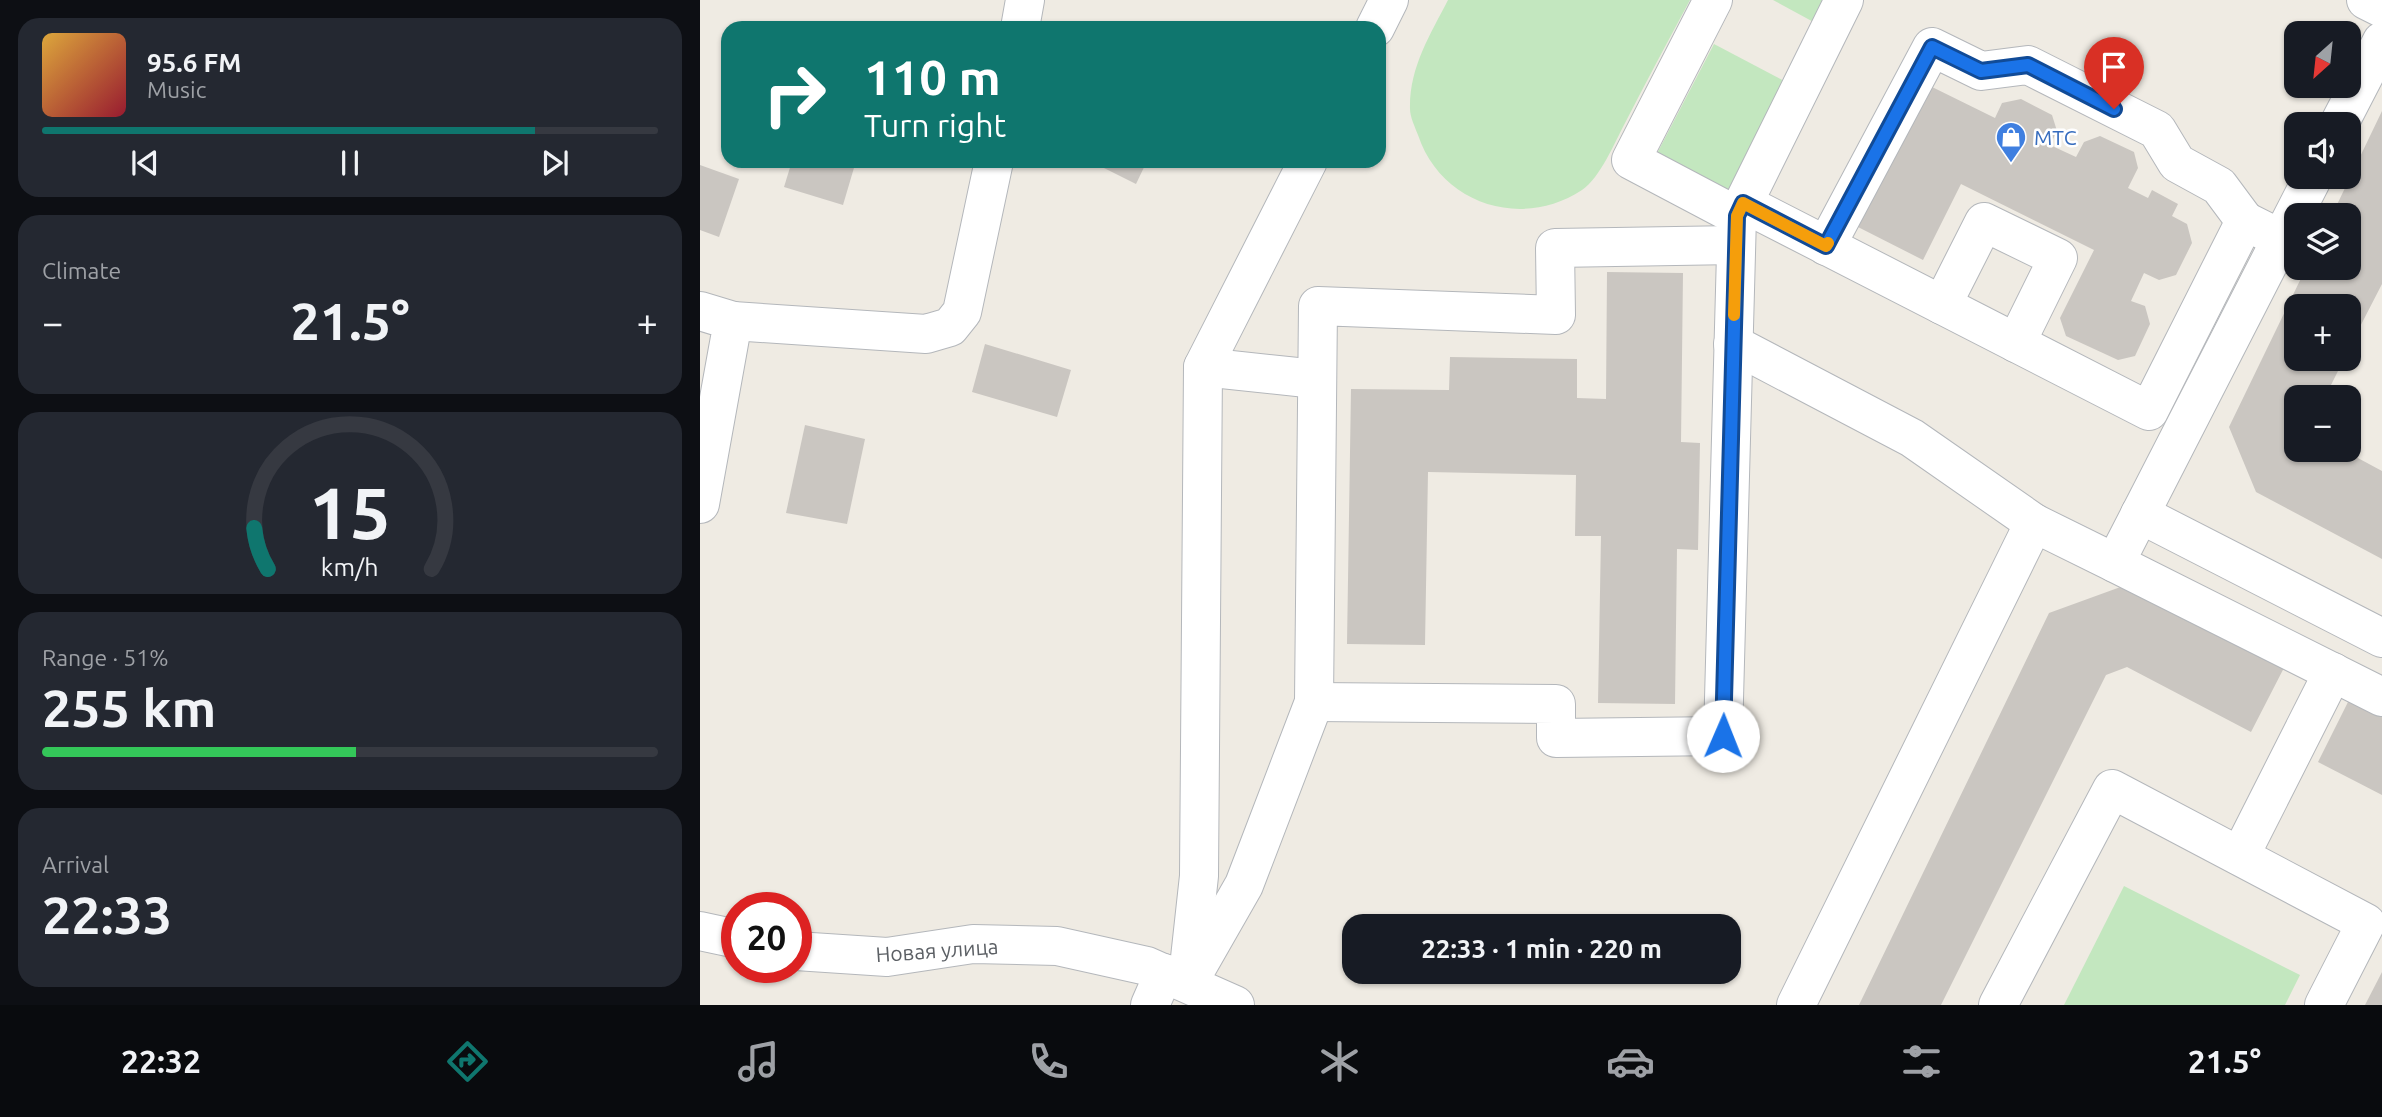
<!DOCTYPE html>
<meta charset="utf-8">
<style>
:root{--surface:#171b24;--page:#242831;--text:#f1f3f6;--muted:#9ea1a6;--line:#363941;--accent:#0f766e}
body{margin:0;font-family:Ubuntu,sans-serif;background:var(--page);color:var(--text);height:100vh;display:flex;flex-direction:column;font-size:26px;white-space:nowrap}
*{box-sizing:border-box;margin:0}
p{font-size:23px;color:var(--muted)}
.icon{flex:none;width:38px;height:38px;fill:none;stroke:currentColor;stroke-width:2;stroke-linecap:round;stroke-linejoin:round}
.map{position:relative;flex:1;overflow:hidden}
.drawer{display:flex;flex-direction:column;gap:18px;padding:18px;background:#0d0f14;width:700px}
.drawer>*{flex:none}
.top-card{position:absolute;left:21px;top:21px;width:665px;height:147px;border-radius:21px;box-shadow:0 2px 5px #0004;background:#0f766e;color:#fff;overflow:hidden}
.needle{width:46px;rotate:207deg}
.tools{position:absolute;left:1584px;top:21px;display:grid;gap:14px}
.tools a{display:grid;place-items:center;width:77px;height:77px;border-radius:14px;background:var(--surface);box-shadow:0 2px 5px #0004;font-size:35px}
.speed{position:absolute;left:21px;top:892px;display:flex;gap:14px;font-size:35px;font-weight:700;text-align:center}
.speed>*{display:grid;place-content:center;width:91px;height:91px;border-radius:50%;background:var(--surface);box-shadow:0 2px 5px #0004;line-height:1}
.speed .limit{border:10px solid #d22;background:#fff;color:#111}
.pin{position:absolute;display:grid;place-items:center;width:60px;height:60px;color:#fff;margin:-72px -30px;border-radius:50% 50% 50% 0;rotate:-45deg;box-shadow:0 0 7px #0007}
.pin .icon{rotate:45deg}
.me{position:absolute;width:77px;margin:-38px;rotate:1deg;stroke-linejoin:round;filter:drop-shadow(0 0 5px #0008)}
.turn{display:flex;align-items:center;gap:24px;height:147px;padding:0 28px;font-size:32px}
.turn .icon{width:91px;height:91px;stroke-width:2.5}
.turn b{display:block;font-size:49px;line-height:60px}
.big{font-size:52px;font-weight:700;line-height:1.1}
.drawer .card{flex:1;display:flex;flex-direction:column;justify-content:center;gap:10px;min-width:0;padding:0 24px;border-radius:21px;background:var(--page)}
.drawer .dial{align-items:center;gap:0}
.dial svg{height:182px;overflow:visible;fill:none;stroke:var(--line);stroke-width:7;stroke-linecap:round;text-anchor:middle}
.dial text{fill:var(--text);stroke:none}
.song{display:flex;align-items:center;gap:21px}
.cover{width:84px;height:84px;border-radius:10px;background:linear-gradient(135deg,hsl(40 70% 55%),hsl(350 70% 35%))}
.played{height:7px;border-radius:4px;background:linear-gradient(90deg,var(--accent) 80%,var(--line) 80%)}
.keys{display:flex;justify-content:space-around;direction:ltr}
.heat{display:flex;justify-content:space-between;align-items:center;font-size:38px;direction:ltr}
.charge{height:10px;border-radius:5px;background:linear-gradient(90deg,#34c759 51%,var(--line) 0)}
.trip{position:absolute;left:642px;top:914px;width:399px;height:70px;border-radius:21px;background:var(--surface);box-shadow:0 2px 5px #0004;font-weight:700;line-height:70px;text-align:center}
.menu{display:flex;height:112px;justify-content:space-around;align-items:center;background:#090b0e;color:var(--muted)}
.menu .icon{width:49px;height:49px}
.menu .on{color:var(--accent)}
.menu b{font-size:32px;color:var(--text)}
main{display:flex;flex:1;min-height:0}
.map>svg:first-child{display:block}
.green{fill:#c3e7bf}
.building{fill:#cac6c1}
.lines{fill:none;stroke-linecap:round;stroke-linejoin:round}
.minor-casing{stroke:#b4b7bb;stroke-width:40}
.minor{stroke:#fff;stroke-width:38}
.route-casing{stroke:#114b97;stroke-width:18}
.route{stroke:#1a73e8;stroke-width:12}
.slow{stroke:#f59e0b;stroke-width:12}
.labels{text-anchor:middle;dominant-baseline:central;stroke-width:5;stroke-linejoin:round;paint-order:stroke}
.shop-label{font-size:21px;fill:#366cbe;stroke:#fff;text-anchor:start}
.street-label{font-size:21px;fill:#5c6065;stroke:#fff}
</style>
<main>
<section class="drawer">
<div class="card">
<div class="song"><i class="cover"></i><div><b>95.6 FM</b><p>Music</p></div></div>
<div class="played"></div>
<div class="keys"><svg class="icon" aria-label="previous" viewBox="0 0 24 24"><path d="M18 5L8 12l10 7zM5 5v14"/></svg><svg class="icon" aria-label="pause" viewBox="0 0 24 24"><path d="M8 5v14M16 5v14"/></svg><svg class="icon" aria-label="next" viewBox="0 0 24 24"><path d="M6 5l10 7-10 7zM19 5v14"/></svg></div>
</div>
<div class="card"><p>Climate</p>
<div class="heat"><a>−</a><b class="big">21.5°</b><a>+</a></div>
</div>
<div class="card dial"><svg viewBox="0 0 100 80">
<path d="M14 69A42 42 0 1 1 86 69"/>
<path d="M14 69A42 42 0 0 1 8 51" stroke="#0f766e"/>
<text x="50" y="56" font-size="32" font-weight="700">15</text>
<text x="50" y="72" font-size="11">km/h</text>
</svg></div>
<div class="card"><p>Range · 51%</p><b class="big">255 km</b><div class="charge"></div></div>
<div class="card"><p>Arrival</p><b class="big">22:33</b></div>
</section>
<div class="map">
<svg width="1682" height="1005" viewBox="0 0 1682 1005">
<rect width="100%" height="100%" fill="#efebe3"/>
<g class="green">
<path d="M748,0H990C968,41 946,82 925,123C915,142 900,178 882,190C821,230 741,204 718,135C715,127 710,117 710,109C709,68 730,35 748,0Z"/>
<polygon points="1073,0 1132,0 1119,25"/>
<polygon points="1014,44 1092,85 1028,205 951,165"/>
<polygon points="1424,886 1600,975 1585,1005 1364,1005"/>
</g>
<g class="building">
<polygon points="1226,84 1295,118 1302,103 1321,99 1352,115 1357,131 1350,145 1376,157 1384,142 1400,136 1434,152 1438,168 1428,188 1448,198 1452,190 1478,204 1472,216 1487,224 1492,243 1476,275 1459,280 1444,273 1431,301 1445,306 1450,324 1435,356 1418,360 1366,336 1360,318 1394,250 1261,184 1223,260 1156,226"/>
<polygon points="1682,111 1682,284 1648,350 1648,306 1596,306 1596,359 1644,359 1625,397 1596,397 1596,450 1643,450 1682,471 1682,559 1556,492 1529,427 1606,268 1648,268 1648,215 1632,215"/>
<polygon points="92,161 156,161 143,205 84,187"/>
<polygon points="390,161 447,161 436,184"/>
<polygon points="0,165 39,179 19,237 0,230"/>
<polygon points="907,272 983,273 981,442 1000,443 998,550 977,549 975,704 898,703 901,536 875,536 876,475 728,472 725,645 647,644 651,389 749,390 750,357 877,359 877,398 906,399"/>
<polygon points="285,344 371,370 357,417 272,392"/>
<polygon points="105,425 165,439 147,524 86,513"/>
<polygon points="1437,581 1588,660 1551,732 1427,667 1406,675 1241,1005 1159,1005 1349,613"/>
<polygon points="1652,694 1682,710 1682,795 1618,762"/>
<polygon points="1682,972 1682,1005 1665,1005"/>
</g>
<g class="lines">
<g class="minor-casing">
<g id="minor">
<polyline points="1013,0 931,160 1037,216"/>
<polyline points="1666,0 1682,8"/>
<polyline points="320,28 325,0"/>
<polyline points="675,28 689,0"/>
<polyline points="1639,124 1682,41"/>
<polyline points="1043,203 1449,411 1545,221 1581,239"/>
<polyline points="1126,246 1232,47 1281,71 1328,65 1457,130 1477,163 1519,186 1545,221"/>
<polyline points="1242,305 1284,222 1358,258 1316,343"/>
<polyline points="0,311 33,321 0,504"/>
<polyline points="33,321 226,334 250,327 262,312 294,161"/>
<polyline points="1033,344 1212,438 1334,523"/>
<polyline points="503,367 616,379"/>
<polyline points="1440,514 1682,638"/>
<polyline points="1415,563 1682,697"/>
<polyline points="614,702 856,704 856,738 1023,736 1037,216 1144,0"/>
<polyline points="1540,856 1633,672"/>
<polyline points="0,931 37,939"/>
<polyline points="96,951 187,957 273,944 357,946 447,966 535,1005"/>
<polyline points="489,967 499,876 503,367 608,161"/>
<polyline points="488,983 544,885 614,702 618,306 856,315 855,248 1036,245"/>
<polyline points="450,1005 464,973"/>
<polyline points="1096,1005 1334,523 1415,563 1613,177"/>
<polyline points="1298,1005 1412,789 1666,923 1624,1005"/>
</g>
</g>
<use href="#minor" class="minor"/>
</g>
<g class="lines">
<g class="route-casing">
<polyline id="route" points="1023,736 1037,216 1043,203 1126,246 1232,47 1281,71 1328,65 1414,109"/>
</g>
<use href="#route" class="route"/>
<polyline class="slow" points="1034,315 1037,216 1043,203 1126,246 1128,243"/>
</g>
<defs>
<g id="shop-pin" transform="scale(1.575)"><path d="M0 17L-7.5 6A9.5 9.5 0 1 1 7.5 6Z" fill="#3f7fe0" stroke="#fff"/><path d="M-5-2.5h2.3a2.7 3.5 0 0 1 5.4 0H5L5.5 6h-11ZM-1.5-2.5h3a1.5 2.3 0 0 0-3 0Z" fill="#fff"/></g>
</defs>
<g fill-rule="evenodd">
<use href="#shop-pin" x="1311" y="137"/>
</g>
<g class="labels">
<g class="shop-label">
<text x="1334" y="137">МТС</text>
</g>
<g class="street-label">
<text transform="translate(237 950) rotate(-4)">Новая улица</text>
</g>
</g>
</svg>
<div class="tools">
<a><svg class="needle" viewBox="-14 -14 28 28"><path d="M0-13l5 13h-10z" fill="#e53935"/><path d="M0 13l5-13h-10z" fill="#9ea1a6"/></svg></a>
<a><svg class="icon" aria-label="sound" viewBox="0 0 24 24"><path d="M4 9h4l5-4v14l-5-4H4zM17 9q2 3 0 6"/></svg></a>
<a><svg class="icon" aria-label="layers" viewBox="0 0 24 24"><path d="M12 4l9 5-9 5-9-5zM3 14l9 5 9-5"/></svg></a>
<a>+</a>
<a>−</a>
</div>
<div class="speed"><div class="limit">20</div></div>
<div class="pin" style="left:1414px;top:109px;background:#d93025"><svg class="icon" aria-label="arrive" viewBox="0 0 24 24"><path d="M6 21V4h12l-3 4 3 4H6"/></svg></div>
<svg class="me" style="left:1023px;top:736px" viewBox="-20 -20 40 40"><circle r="19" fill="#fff"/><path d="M0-13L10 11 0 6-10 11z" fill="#1a73e8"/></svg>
<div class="trip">22:33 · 1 min · 220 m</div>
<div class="top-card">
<div class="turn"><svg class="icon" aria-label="right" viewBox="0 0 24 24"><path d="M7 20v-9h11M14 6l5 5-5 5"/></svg><div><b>110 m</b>Turn right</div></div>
</div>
</div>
</main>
<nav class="menu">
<b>22:32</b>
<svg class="icon on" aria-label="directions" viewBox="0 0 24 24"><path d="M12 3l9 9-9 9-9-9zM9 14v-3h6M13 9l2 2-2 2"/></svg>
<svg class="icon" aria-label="music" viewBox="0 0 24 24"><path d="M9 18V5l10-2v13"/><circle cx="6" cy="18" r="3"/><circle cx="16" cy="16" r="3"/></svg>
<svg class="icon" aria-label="phone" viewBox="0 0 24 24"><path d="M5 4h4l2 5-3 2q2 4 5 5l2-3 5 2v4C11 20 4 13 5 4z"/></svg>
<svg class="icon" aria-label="climate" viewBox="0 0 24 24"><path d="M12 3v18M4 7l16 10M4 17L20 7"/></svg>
<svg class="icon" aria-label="car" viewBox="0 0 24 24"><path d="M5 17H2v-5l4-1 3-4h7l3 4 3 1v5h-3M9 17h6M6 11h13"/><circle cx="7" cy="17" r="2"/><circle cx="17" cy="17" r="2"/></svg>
<svg class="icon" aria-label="filters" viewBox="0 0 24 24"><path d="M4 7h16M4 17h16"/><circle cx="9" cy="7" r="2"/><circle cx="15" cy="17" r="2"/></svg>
<b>21.5°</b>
</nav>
